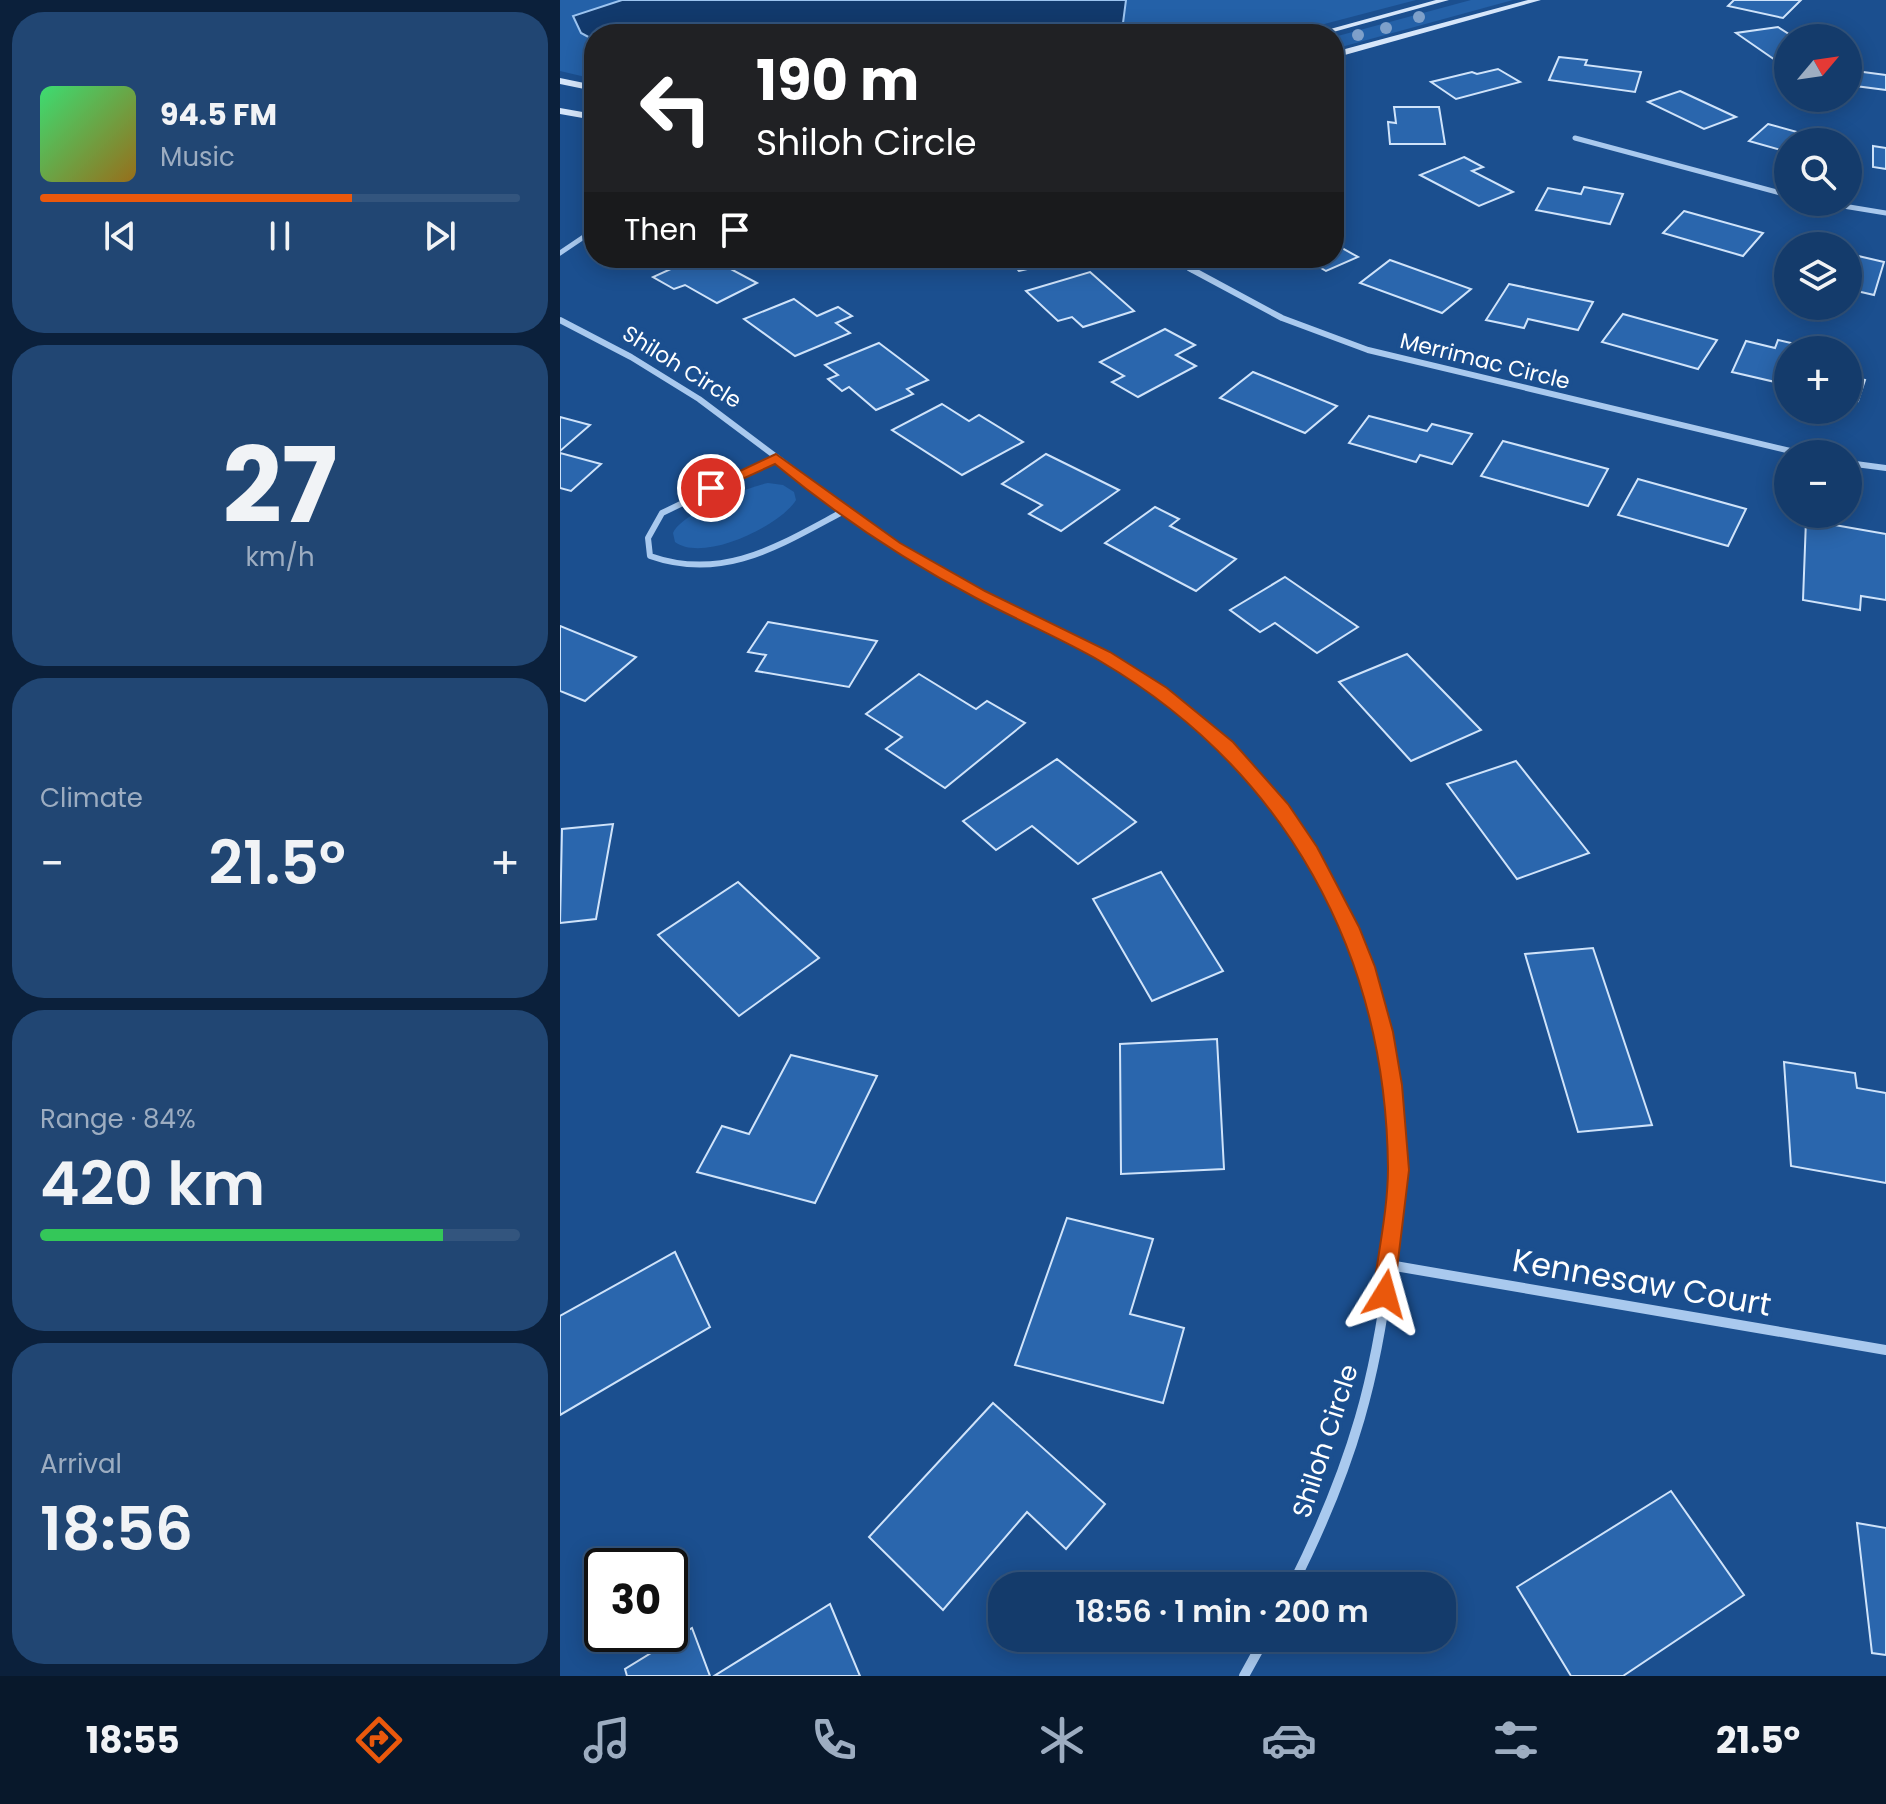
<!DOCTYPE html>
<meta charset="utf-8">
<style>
:root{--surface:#143b6b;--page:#214673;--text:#f1f3f6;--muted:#9dadc1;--line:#33557e;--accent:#ea580c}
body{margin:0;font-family:Poppins,sans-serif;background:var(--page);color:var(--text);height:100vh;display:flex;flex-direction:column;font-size:30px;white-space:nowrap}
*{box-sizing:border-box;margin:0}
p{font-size:26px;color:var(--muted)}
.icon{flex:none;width:44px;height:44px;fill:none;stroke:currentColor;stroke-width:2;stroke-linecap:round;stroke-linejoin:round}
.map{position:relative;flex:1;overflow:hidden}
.panel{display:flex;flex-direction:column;gap:12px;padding:12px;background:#0b203b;width:560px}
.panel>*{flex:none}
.top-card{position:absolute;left:24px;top:24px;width:760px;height:244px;border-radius:32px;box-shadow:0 4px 20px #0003,0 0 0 2px var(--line);background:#202124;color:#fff;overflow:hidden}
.needle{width:52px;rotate:61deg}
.fabs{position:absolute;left:1214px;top:24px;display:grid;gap:16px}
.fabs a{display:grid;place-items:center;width:88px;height:88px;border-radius:50%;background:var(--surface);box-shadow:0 4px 20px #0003,0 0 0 2px var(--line);font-size:40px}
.speed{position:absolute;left:24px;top:1548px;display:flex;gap:16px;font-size:40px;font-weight:700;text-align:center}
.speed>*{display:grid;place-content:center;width:104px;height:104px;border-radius:50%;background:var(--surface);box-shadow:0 4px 20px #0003,0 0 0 2px var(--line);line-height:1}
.speed .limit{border:4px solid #111;border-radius:12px;background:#fff;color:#111}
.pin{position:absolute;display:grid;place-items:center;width:68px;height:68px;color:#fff;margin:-34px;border:4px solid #fff;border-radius:50%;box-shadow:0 2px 8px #0007}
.me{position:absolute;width:88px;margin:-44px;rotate:8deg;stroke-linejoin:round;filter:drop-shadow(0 0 6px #0008)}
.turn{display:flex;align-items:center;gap:28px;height:168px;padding:0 40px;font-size:36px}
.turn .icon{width:104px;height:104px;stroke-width:2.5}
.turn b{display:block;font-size:56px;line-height:68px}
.then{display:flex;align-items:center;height:76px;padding:0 40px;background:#0003;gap:16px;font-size:30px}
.big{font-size:60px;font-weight:600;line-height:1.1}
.panel .tile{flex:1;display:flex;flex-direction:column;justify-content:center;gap:12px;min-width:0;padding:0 28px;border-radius:32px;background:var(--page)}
.panel .dial{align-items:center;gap:0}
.dial b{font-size:104px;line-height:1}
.song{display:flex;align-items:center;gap:24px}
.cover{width:96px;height:96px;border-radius:12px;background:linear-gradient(135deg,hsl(140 70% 55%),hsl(40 70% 35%))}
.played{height:8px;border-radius:4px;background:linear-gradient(90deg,var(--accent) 65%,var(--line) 65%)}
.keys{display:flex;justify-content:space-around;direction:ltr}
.heat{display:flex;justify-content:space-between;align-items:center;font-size:44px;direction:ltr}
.charge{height:12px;border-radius:6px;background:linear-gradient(90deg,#34c759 84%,var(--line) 0)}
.trip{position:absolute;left:428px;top:1572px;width:468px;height:80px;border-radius:32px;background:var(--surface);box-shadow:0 4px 20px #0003,0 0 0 2px var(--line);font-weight:600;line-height:80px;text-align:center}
.menu{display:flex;height:128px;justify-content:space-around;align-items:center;background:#08182b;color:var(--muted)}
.menu .icon{width:56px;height:56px}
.menu .on{color:var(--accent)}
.menu b{font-size:36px;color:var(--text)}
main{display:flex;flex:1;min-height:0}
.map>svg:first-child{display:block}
.green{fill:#2461a8}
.water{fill:#123a6d;stroke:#9cc4f0;stroke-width:2}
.building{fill:#2a66ad;stroke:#cfe3fa;stroke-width:2}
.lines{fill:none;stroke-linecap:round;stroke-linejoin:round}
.street-far3{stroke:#a9c9ee;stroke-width:5}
.street-far2{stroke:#a9c9ee;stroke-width:6}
.street-far1{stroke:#a9c9ee;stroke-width:8}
.street{stroke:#a9c9ee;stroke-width:10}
.secondary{fill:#d6e6fa;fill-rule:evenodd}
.tree{fill:#7ea0ca}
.route{fill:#ea580c;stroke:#983908;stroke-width:2}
.labels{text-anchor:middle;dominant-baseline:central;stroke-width:8;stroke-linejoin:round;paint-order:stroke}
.far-street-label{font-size:22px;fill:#fff;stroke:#1b4f8f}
.street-label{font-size:26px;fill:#fff;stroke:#1b4f8f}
.near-street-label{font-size:32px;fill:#fff;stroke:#1b4f8f}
</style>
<main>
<section class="panel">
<div class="tile">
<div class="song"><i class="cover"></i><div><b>94.5 FM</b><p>Music</p></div></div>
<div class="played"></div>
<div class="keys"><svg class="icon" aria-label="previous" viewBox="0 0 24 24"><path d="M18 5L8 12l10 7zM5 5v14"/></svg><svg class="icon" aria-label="pause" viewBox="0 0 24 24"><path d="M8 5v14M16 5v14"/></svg><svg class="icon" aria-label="next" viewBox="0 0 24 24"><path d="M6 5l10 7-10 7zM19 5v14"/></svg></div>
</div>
<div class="tile dial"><b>27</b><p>km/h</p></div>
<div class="tile"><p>Climate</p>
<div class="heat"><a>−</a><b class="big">21.5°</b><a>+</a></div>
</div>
<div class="tile"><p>Range · 84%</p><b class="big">420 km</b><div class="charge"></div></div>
<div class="tile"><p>Arrival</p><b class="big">18:56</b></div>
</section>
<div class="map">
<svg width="1326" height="1676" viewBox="0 0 1326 1676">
<rect width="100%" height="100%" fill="#1b4f8f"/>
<g class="green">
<polygon points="0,0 856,0 726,34 34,34 34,79 0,71"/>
<polygon points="911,0 953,0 774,49 774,37"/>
<path d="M208,483L223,485L234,492L236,500C220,526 143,563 115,542L113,533C120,514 187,487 208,483Z"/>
</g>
<polygon class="water" points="62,0 566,0 563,23 537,34 289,34 285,29 277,29 270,34 34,34 34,40 21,33 13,16"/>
<g class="building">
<polygon points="1174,0 1241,0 1223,18 1168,6"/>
<polygon points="1218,27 1235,38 1228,38 1228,61 1218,62 1176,33"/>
<polygon points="999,57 1027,60 1025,65 1081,72 1075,92 989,80"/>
<polygon points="938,69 960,82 896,99 871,82 912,72 917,74"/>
<polygon points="1288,70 1326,75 1326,90 1288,85"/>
<polygon points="1120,91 1176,117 1144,129 1088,102"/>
<polygon points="834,107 879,107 885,144 830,144 828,122 836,123"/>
<polygon points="1208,124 1273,142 1228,142 1228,152 1189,141"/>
<polygon points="1313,146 1326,148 1326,169 1313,167"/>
<polygon points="904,157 923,167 912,171 953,192 919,206 860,175"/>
<polygon points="1024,187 1063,194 1050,224 976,210 988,188 1021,194"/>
<polygon points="1124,211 1203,233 1183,256 1103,233"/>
<polygon points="774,237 782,241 775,244 798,257 766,271 744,258 774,258"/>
<polygon points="1237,238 1277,246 1234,246"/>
<polygon points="1294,255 1324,262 1314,295 1288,289 1288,263 1291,264"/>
<polygon points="135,258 168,258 173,261 163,265 197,283 157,303 125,285 114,289 93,277"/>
<polygon points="427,258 501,258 503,261 459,271 449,259 431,264"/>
<polygon points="830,260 911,289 882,313 800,283"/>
<polygon points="530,272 574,311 523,327 512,317 498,321 466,291"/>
<polygon points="949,284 1033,302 1018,330 968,319 964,328 926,320"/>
<polygon points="234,299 257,316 278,307 292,316 276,323 290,333 235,356 184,319"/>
<polygon points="1063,314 1157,340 1138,369 1042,342"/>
<polygon points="605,329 635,345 616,355 636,366 578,397 552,382 564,376 540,362"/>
<polygon points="1218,340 1261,350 1228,350 1228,385 1172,372 1186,341 1215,348"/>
<polygon points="319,343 368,380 347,389 353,394 316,410 289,387 282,391 268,379 278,375 265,365"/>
<polygon points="1288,356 1295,358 1289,376 1305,380 1298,401 1288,399"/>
<polygon points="693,372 777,406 745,433 660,398"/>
<polygon points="382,404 409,421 419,415 463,442 402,475 332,430"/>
<polygon points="809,416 867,431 872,424 912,434 892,464 860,455 856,462 789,443"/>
<polygon points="0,417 30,425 0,451"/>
<polygon points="943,441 1048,469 1028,506 921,476"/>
<polygon points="0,453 41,464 11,491 0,488"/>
<polygon points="486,454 559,490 501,531 469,514 482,505 442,484"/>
<polygon points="1078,479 1186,509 1168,546 1058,515"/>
<polygon points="595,507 619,519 610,526 676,559 636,591 545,543"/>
<polygon points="1246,520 1326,534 1326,600 1301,596 1300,610 1243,600"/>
<polygon points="725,577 798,627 757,653 715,623 700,632 670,610"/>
<polygon points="208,622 317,641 289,687 196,671 206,655 188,652"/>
<polygon points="0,626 76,657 25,701 0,691"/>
<polygon points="847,654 921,730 851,761 779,682"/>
<polygon points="359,674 416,709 427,701 465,723 385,788 326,749 342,737 306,714"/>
<polygon points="497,759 576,822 518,864 472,826 436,850 403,821"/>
<polygon points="956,761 1029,853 957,879 887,784"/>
<polygon points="53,824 36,919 0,923 2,829"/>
<polygon points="601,872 663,971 592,1001 533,899"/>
<polygon points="178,882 259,958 179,1016 98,935"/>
<polygon points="1033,948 1092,1125 1018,1132 965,954"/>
<polygon points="657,1039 664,1169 561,1174 560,1044"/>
<polygon points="231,1055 317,1076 255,1203 137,1172 162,1126 189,1134"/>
<polygon points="1224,1062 1295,1073 1297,1088 1326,1093 1326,1183 1231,1166"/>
<polygon points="507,1218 593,1239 570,1314 624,1328 603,1403 455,1365"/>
<polygon points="115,1252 150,1327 0,1415 0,1316"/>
<polygon points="433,1403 545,1504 506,1549 467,1512 383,1610 309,1537"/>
<polygon points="1111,1491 1184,1595 1063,1676 1011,1676 957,1587"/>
<polygon points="1297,1523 1326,1528 1326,1655 1312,1653"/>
<polygon points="270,1604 300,1676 154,1676"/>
<polygon points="132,1628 150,1676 67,1676 65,1669"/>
</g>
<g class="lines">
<g class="street-far3">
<polyline points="1015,138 1228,195"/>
<polyline points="1259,202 1326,213"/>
<polyline points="0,253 34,230"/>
<polyline points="615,258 632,270"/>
</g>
<g class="street-far2">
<polyline points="629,268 722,318 808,350 1243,454"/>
<polyline points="0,320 71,357 139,399 331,543 398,582 474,620"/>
<path d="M216,458L102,513L88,538L90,556C164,582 220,545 284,511"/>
<polyline points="1288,463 1326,468"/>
</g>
<path class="street-far1" d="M470,618C514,640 558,662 598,690C728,781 804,925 830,1078"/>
<g class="street">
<polyline points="829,1265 1326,1350"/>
<path d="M732,1586C792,1467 819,1374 832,1241C837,1185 840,1132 830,1076"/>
<polyline points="684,1676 705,1638"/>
</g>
<g class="secondary">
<polygon points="876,0 889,0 766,34 752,34"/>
<polygon points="968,0 981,0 774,58 774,52"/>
<polygon points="0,78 34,85 34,91 0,84"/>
<polygon points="0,108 34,114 34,120 0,114"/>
</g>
</g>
<g class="tree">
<circle cx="859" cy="17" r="6"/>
<circle cx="826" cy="28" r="6"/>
<circle cx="798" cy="35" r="6"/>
</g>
<path class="route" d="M216,454L340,543L425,591L550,652L607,688L673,742L728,804L757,847L799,927L815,967L833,1032L842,1085L849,1170L833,1302L825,1305L817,1302L813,1294C818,1253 828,1209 828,1168C826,953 725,770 540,661C500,638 457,620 416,598C344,560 278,516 215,464L156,491L151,492L144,488Z"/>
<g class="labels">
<g class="far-street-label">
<text transform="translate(925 361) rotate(14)">Merrimac Circle</text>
<text transform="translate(122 367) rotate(32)">Shiloh Circle</text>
</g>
<g class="street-label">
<text transform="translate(765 1441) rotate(-72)">Shiloh Circle</text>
</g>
<g class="near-street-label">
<text transform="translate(1082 1282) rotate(10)">Kennesaw Court</text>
</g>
</g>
</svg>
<div class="fabs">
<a><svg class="needle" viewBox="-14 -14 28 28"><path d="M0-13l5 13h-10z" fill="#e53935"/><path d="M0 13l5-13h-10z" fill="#9dadc1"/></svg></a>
<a><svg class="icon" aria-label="search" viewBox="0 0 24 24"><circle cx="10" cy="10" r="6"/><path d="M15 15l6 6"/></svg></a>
<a><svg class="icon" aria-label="layers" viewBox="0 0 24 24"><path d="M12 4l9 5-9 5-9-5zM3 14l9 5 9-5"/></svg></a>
<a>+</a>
<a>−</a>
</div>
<div class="speed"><div class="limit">30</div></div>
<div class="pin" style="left:151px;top:488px;background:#d93025"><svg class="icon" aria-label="arrive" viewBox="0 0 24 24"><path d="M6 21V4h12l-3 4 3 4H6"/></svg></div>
<svg class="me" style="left:825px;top:1294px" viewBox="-20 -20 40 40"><path d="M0-17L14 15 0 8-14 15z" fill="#ea580c" stroke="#fff" stroke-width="4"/></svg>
<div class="trip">18:56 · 1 min · 200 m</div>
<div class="top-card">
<div class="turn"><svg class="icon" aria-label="left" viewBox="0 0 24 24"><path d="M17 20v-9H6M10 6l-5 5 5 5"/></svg><div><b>190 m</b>Shiloh Circle</div></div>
<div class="then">Then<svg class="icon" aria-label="arrive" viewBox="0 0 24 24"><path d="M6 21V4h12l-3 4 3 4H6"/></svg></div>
</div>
</div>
</main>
<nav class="menu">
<b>18:55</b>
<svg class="icon on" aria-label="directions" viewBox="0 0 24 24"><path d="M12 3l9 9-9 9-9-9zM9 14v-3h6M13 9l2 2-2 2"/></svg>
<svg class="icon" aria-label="music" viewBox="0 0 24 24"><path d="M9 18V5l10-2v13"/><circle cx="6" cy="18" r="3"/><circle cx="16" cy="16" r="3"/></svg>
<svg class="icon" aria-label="phone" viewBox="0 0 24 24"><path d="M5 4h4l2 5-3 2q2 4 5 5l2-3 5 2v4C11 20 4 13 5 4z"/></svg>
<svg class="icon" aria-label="climate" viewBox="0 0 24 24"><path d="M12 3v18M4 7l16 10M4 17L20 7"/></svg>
<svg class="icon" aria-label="car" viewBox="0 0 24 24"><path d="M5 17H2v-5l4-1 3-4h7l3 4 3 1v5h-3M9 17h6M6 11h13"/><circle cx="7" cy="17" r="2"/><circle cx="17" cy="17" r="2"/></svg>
<svg class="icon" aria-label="filters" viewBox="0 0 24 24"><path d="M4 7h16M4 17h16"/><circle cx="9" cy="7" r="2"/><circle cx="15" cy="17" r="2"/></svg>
<b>21.5°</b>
</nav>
